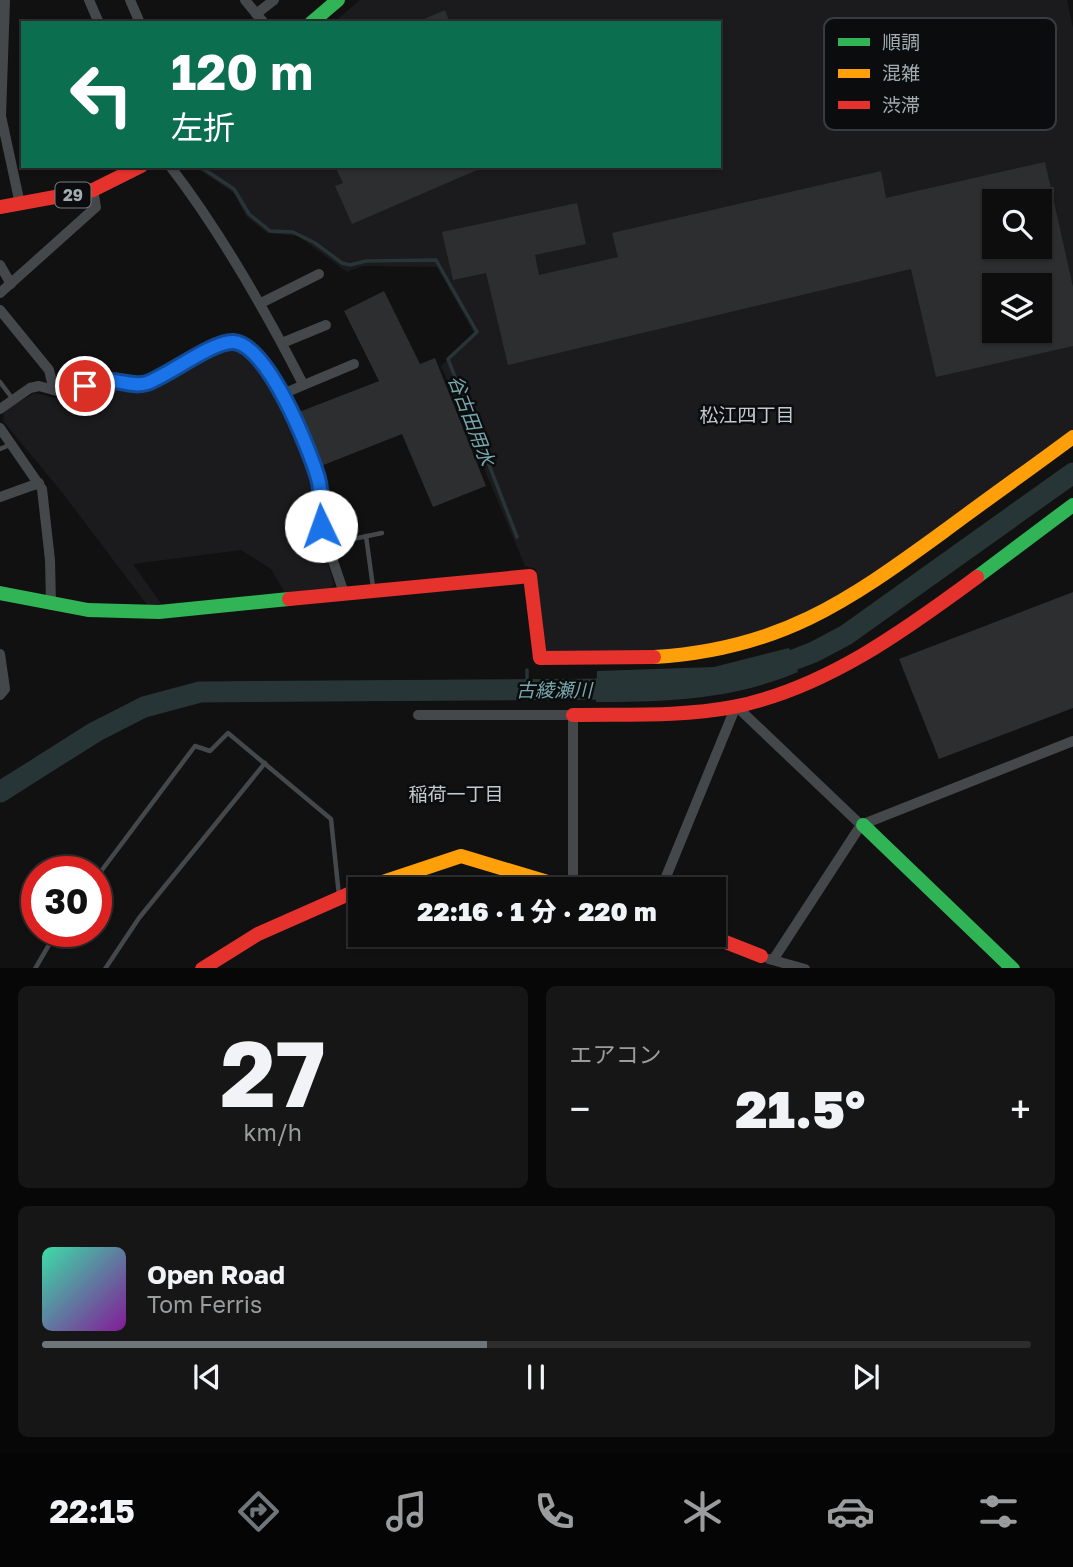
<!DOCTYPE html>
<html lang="ja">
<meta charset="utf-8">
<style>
:root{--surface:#0d0d0d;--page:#161616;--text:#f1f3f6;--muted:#9a9c9d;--line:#2d2d2e;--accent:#6f767a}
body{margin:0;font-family:"Golos Text","Noto Sans JP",sans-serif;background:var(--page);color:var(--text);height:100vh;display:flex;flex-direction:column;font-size:26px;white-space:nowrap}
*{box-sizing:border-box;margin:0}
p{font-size:23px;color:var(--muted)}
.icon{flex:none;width:38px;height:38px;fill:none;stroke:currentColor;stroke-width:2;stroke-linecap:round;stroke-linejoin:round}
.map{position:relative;height:968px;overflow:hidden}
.details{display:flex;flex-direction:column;gap:18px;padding:18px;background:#070707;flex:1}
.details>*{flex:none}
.banner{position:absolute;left:21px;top:21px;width:700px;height:147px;border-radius:0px;box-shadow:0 2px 5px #0004,0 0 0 2px var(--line);background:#0b6e4f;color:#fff;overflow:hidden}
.fabs{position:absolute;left:982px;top:189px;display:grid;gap:14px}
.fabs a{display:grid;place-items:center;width:70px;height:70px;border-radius:0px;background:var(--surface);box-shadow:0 2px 5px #0004,0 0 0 2px var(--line);font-size:35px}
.speed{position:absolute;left:21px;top:856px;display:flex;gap:14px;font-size:35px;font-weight:700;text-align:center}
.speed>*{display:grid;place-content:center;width:91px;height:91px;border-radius:50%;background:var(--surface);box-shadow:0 2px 5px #0004,0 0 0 2px var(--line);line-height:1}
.speed .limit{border:10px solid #d22;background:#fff;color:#111}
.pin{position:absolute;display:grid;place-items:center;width:60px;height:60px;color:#fff;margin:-30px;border:4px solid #fff;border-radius:50%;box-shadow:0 2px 7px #0007}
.me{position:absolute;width:77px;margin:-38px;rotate:357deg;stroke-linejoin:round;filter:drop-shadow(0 0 5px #0008)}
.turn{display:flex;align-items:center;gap:24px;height:147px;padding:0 35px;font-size:32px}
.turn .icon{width:91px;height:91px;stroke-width:2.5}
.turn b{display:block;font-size:49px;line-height:60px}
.big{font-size:52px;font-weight:800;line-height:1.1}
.details .widget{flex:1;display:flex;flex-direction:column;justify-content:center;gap:10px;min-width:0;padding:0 24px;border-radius:10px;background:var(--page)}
.details .dial{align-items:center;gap:0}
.dial b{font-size:91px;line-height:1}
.song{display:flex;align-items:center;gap:21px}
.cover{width:84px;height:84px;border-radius:10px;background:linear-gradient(135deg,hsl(160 70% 55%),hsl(290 70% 35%))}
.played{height:7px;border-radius:4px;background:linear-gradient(90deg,var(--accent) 45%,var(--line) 45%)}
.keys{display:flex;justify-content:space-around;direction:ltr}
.heat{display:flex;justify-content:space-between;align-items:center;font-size:38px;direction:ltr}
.details .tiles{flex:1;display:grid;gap:18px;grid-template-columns:1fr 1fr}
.widget:last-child{grid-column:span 2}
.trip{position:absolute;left:348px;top:877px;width:378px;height:70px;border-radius:0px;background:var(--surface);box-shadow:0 2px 5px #0004,0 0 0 2px var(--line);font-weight:800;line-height:70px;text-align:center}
.tab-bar{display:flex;height:112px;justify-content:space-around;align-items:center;background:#050505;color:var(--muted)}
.tab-bar .icon{width:49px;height:49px}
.tab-bar .selected{color:var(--accent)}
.tab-bar b{font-size:32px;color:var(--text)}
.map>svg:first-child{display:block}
.built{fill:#1b1b1d;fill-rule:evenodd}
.water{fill:#283536}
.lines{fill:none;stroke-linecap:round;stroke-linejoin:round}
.stream{stroke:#283536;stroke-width:3.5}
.river{stroke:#283536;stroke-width:21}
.building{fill:#2d2e2f;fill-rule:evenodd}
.lane{stroke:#45484a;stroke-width:4.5}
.street{stroke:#45484a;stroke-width:10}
.fast{stroke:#30b455;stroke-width:14}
.slow{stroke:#ff9f0a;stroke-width:14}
.jam{stroke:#e5322d;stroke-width:14}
.route-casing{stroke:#114b97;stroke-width:18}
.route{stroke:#1a73e8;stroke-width:12}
.labels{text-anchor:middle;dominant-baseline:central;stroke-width:5;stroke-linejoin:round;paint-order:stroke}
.shield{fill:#0b0c0d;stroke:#757d81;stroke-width:2}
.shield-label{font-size:16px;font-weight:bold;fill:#a2adb3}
.neighbourhood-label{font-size:19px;fill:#c3cacf;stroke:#0b0c0d}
.water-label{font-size:19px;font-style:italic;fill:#78a8ae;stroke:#0b0c0d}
.key{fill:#0b0c0d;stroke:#383c3f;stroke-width:2}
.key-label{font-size:19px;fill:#a2adb3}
</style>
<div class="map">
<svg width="1073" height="969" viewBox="0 0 1073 969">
<rect width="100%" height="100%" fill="#111"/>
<g class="built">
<path d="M360,0H1067L1073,28V430L840,599L758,634L662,654L545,652L536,569L525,566L441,366L474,333L437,267L363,266L347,272L298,236L267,233L246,216L234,193L193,166H719V23H333ZM994,201H1040V247H994ZM994,285H1040V331H994Z"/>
<polygon points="228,347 245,350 251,354 282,407 310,472 314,484 313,514 334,584 330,589 285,593 271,569 241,550 133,564 162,605 148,606 61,491 3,421 4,410 35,393 66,401 101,382 143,389"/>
</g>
<path class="water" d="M789,648L798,672C732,700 667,702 596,702L597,671L714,667Z"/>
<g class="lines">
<g class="stream">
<polyline points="199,166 234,189 249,214 270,231 293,232 315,243 342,263 350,265 366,261 436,260 477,332 448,359 517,537"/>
<polyline points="527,670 527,689"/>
</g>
<g class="river">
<polyline points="767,670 814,652 846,635 1073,473"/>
<polyline points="0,792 95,732 144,707 200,692 625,689"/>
</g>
</g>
<g class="building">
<polygon points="445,10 450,23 415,23"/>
<path d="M1045,162L1073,287V346L936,377L911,269L508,365L486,273L453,280L442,232L577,203L586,244L535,255L539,275L618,257L612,233L881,171L886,198ZM994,201H1040V247H994ZM994,285H1040V331H994Z"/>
<polygon points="335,166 484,166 484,167 352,224 335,186 343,183"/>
<polygon points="384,291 420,364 435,358 486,486 433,507 402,434 321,466 299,412 379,381 344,311"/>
<polygon points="1073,592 1073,708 939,759 899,659"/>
</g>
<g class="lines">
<g class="lane">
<polyline points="0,382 12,398"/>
<polyline points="0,449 12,444"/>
<polyline points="366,536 373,587"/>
<polyline points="348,540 382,533"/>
<polyline points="96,878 195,746 210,751 228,733 331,819 339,896"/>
<polyline points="35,969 57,931"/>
<polyline points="105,969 139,918 265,763"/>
</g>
<g class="street">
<polyline points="5,0 1,116 20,204"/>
<polyline points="89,0 99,23"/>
<polyline points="130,0 140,23"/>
<polyline points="245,0 264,23"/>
<polyline points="256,14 274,0"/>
<path d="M170,166C222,234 264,308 303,384"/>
<polyline points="0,265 11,284"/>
<polyline points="0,293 96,207 93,190"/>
<polyline points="261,303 319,274"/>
<polyline points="0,310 49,370 54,390"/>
<polyline points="282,343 326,325"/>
<polyline points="280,395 354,364"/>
<polyline points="0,409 30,388 39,386 68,394 102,378 145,384 226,342 243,344 257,354 270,371 318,476 321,526 344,593"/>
<polyline points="0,428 42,489 50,560 51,605"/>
<polyline points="0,497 39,483"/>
<polyline points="0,654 5,689 0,695"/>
<polyline points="418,715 573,715 573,889"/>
<polyline points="661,889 736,706 861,825"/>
<polyline points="769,959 805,969"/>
<polyline points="773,960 861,825 1073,741"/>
</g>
<g class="fast">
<polyline points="311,23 338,0"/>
<polyline points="977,577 1073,505"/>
<polyline points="0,593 88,610 159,612 289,599"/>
<polyline points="863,825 1013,969"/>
</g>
<g class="slow">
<path d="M654,657C778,650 847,602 943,532C986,500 1030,469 1073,437"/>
<polyline points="362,889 461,856 571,889"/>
</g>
<g class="jam">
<polyline points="0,207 93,190 141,166"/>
<polyline points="289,599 530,576 540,658 654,657"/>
<path d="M573,715C626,714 680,717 733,707C824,689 904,631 977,577"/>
<polyline points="705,934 761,956"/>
<polyline points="202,969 258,934 360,889"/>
</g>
</g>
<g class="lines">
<g class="route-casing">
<path id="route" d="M85,386C114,373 128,389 147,383C169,375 213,341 233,342C267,343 309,448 318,478C322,492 321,510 321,526"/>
</g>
<use href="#route" class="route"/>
</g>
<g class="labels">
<rect class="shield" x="55.5" y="182.5" width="35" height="25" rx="5"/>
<g class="shield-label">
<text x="73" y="195">29</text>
</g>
<g class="neighbourhood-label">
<text x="747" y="414">松江四丁目</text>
<text x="456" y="793">稲荷一丁目</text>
</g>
<g class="water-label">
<text transform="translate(472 420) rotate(69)">谷古田用水</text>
<text x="554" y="689">古綾瀬川</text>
</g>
</g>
<rect x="824" y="18" width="232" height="112" rx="10" class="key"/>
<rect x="838" y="38" width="32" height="8" fill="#30b455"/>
<rect x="838" y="69" width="32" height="9" fill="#ff9f0a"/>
<rect x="838" y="101" width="32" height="8" fill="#e5322d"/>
<g class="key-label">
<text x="882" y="49">順調</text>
<text x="882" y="80">混雑</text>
<text x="882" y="112">渋滞</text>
</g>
</svg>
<div class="fabs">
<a><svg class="icon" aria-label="search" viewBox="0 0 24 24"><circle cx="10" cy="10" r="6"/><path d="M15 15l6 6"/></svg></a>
<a><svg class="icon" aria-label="layers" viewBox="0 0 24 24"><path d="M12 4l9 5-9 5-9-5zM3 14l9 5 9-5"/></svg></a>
</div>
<div class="speed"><div class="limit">30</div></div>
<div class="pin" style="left:85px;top:386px;background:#d93025"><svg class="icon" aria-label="arrive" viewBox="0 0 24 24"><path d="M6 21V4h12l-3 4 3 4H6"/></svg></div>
<svg class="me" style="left:321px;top:526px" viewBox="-20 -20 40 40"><circle r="19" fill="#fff"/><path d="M0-13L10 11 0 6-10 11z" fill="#1a73e8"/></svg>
<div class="trip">22:16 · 1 分 · 220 m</div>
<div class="banner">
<div class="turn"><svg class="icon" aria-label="left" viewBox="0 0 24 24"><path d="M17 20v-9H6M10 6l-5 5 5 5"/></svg><div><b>120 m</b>左折</div></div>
</div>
</div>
<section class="details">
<div class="tiles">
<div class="widget dial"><b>27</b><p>km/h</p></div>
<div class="widget"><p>エアコン</p>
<div class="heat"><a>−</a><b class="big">21.5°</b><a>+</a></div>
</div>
<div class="widget">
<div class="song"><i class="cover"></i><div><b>Open Road</b><p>Tom Ferris</p></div></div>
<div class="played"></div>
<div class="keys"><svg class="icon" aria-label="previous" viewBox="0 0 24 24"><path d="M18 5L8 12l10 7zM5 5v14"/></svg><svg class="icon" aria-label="pause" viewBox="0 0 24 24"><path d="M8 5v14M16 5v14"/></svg><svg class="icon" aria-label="next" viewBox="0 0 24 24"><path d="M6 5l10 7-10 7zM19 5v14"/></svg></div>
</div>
</div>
</section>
<nav class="tab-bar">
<b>22:15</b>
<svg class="icon selected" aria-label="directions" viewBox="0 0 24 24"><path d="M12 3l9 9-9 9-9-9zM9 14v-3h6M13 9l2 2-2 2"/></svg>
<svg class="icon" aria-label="music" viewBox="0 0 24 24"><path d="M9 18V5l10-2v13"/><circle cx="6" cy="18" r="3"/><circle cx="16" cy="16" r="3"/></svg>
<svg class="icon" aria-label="phone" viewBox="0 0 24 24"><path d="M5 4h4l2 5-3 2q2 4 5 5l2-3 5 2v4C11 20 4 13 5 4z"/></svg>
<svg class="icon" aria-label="climate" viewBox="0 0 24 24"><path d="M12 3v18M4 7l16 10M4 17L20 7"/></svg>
<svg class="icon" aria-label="car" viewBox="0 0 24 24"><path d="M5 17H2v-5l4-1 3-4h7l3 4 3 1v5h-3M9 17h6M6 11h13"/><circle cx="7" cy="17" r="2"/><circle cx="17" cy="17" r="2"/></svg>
<svg class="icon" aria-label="filters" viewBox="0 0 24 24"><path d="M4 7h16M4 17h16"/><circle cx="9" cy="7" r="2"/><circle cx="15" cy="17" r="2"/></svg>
</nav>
